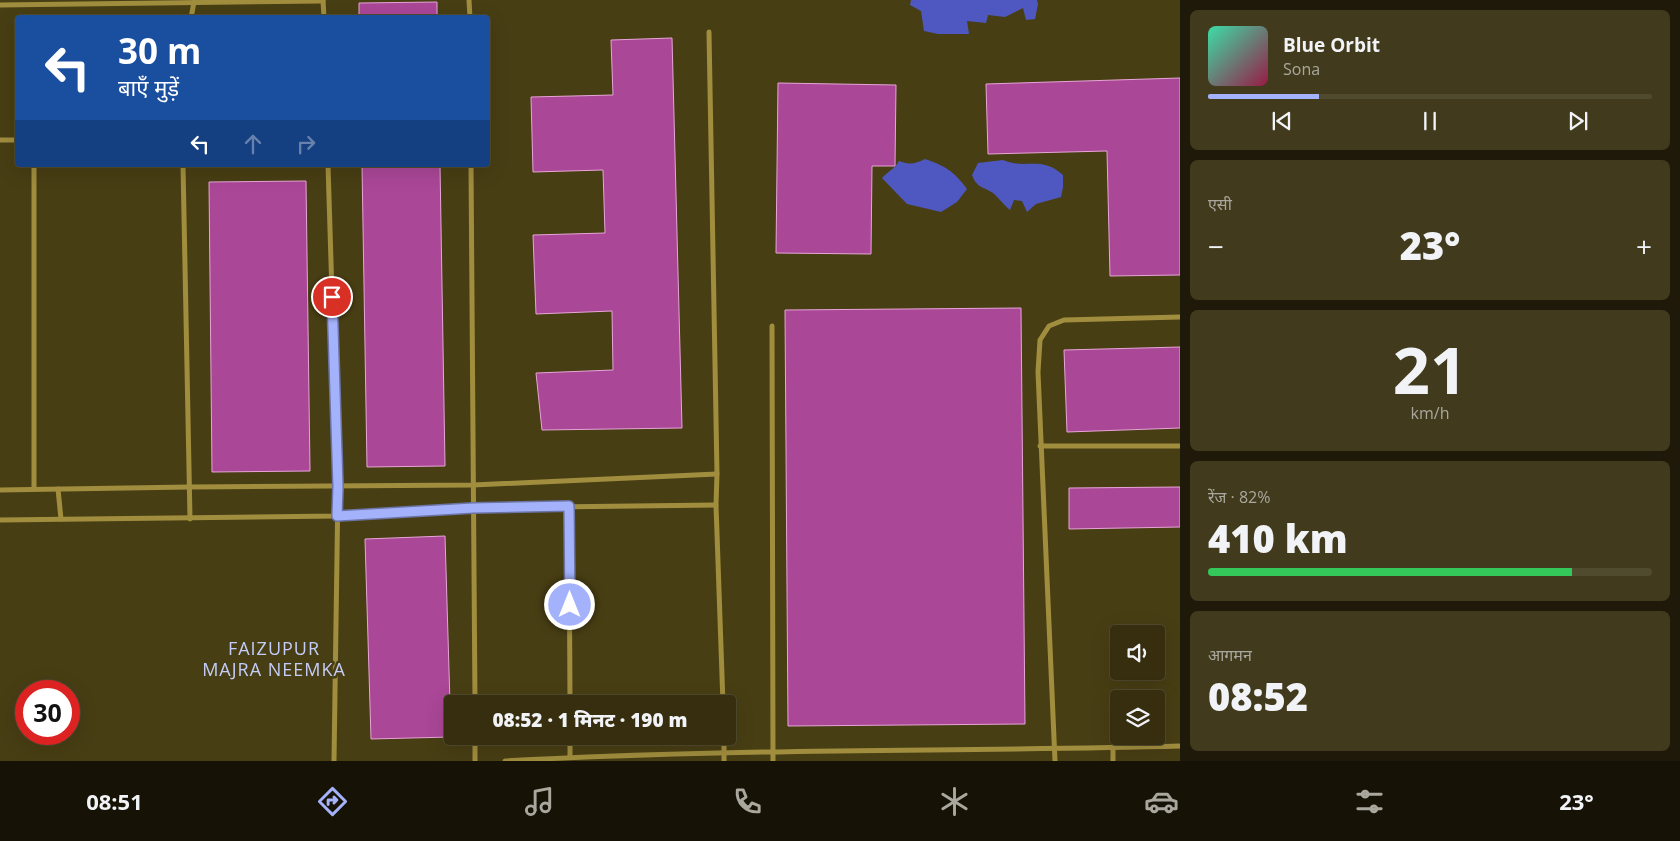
<!DOCTYPE html>
<html lang="hi">
<meta charset="utf-8">
<style>
:root{--surface:#362e0f;--page:#413a1d;--text:#f1f3f6;--muted:#aaa89e;--line:#504a2f;--accent:#a4b2fc}
body{margin:0;font-family:"Open Sans","Noto Sans Devanagari",sans-serif;background:var(--page);color:var(--text);height:100vh;display:flex;flex-direction:column;font-size:19px;white-space:nowrap}
*{box-sizing:border-box;margin:0}
p{font-size:16px;color:var(--muted)}
.icon{flex:none;width:28px;height:28px;fill:none;stroke:currentColor;stroke-width:2;stroke-linecap:round;stroke-linejoin:round}
.map{position:relative;flex:1;overflow:hidden}
.side{display:flex;flex-direction:column;gap:10px;padding:10px;background:#1e1908;width:500px}
.side>*{flex:none}
.top-card{position:absolute;left:15px;top:15px;width:475px;height:152px;border-radius:5px;box-shadow:0 5px 20px #0002,0 0 0 1px var(--line);background:#1a4fa0;color:#fff;overflow:hidden}
.controls{position:absolute;left:1110px;top:625px;display:grid;gap:10px}
.controls a{display:grid;place-items:center;width:55px;height:55px;border-radius:5px;background:var(--surface);box-shadow:0 5px 20px #0002,0 0 0 1px var(--line);font-size:25px}
.speed{position:absolute;left:15px;top:680px;display:flex;gap:10px;font-size:25px;font-weight:700;text-align:center}
.speed>*{display:grid;place-content:center;width:65px;height:65px;border-radius:50%;background:var(--surface);box-shadow:0 5px 20px #0002,0 0 0 1px var(--line);line-height:1}
.speed .limit{border:8px solid #d22;background:#fff;color:#111}
.pin{position:absolute;display:grid;place-items:center;width:42px;height:42px;color:#fff;margin:-21px;border:2px solid #fff;border-radius:50%;box-shadow:0 1px 5px #0007}
.me{position:absolute;width:55px;margin:-28px;rotate:0deg;stroke-linejoin:round;filter:drop-shadow(0 0 4px #0008)}
.turn{display:flex;align-items:center;gap:18px;height:105px;padding:0 20px;font-size:22px}
.turn .icon{width:65px;height:65px;stroke-width:2.5}
.turn b{display:block;font-size:35px;line-height:42px}
.lanes{display:flex;align-items:center;height:48px;padding:0 20px;background:#0003;justify-content:center;gap:25px;direction:ltr}
.lanes .off{opacity:.35}
.big{font-size:38px;font-weight:800;line-height:1.1}
.side .card{flex:1;display:flex;flex-direction:column;justify-content:center;gap:8px;min-width:0;padding:0 18px;border-radius:8px;background:var(--page)}
.side .dial{align-items:center;gap:0}
.dial b{font-size:65px;line-height:1}
.song{display:flex;align-items:center;gap:15px}
.cover{width:60px;height:60px;border-radius:8px;background:linear-gradient(135deg,hsl(160 70% 55%),hsl(340 70% 35%))}
.played{height:5px;border-radius:2px;background:linear-gradient(90deg,var(--accent) 25%,var(--line) 25%)}
.keys{display:flex;justify-content:space-around;direction:ltr}
.heat{display:flex;justify-content:space-between;align-items:center;font-size:28px;direction:ltr}
.charge{height:8px;border-radius:4px;background:linear-gradient(90deg,#34c759 82%,var(--line) 0)}
.trip{position:absolute;left:444px;top:695px;width:292px;height:50px;border-radius:5px;background:var(--surface);box-shadow:0 5px 20px #0002,0 0 0 1px var(--line);font-weight:800;line-height:50px;text-align:center}
.tabs{display:flex;height:80px;justify-content:space-around;align-items:center;background:#161206;color:var(--muted)}
.tabs .icon{width:35px;height:35px}
.tabs .on{color:var(--accent)}
.tabs b{font-size:22px;color:var(--text)}
main{display:flex;flex:1;min-height:0}
.map>svg:first-child{display:block}
.water{fill:#4f58c1}
.building{fill:#aa4797;stroke:#e7a5d7}
.lines{fill:none;stroke-linecap:round;stroke-linejoin:round}
.minor{stroke:#a08d3e;stroke-width:5}
.route-casing{stroke:#6b74a4;stroke-width:12}
.route{stroke:#a4b2fc;stroke-width:9}
.labels{text-anchor:middle;dominant-baseline:central;stroke-width:5;stroke-linejoin:round;paint-order:stroke}
.neighbourhood-label{font-size:18px;letter-spacing:1px;fill:#c4cdf8;stroke:#483e14}
</style>
<main>
<div class="map">
<svg width="1180" height="761" viewBox="0 0 1180 761">
<rect width="100%" height="100%" fill="#483e14"/>
<g class="water">
<polygon points="911,0 1037,0 1038,4 1035,19 1026,20 1023,8 1005,17 988,15 986,23 967,21 969,34 938,34 924,31 921,11 910,5"/>
<path d="M925,159C945,166 954,171 967,189L957,202L941,212L907,204L882,178C887,172 895,169 899,161C909,165 915,164 925,159Z"/>
<path d="M1003,160C1026,170 1041,155 1063,175V187L1061,197L1036,204L1027,212L1022,201L1014,200L1010,210C1004,205 997,196 993,193C982,186 977,188 972,175L978,163Z"/>
</g>
<g class="building">
<polygon points="437,2 437,18 359,18 359,3"/>
<polygon points="672,38 682,428 542,430 536,373 613,370 612,311 536,314 533,235 605,233 603,170 533,172 531,97 613,95 611,40"/>
<polygon points="1180,78 1180,275 1110,276 1107,151 988,154 986,84"/>
<polygon points="778,83 896,85 895,166 872,166 871,254 776,253"/>
<polygon points="362,165 440,165 445,466 367,467"/>
<polygon points="306,181 310,471 212,472 209,182"/>
<polygon points="1021,308 1025,724 788,726 785,310"/>
<polygon points="1180,347 1180,428 1067,432 1064,350"/>
<polygon points="1180,487 1180,527 1069,529 1069,488"/>
<polygon points="445,536 451,737 371,739 365,539"/>
</g>
<g class="lines">
<g class="minor">
<polyline points="323,0 324,18"/>
<polyline points="469,0 470,18"/>
<polyline points="0,5 323,1"/>
<polyline points="191,18 194,2"/>
<polyline points="709,32 717,474 716,505 723,704"/>
<polyline points="0,140 18,140"/>
<polyline points="183,165 190,519"/>
<polyline points="328,165 338,487 334,761"/>
<polyline points="471,165 475,704"/>
<polyline points="772,326 773,761"/>
<polyline points="1040,446 1180,446"/>
<polyline points="34,489 34,165"/>
<polyline points="58,489 61,519"/>
<polyline points="0,490 189,487 473,485 717,474"/>
<polyline points="569,506 570,704"/>
<polyline points="0,520 337,516 473,508 716,505"/>
<polyline points="475,736 475,761"/>
<polyline points="570,736 570,757"/>
<polyline points="724,736 724,761"/>
<path d="M505,761C730,748 955,752 1180,746"/>
<polyline points="1055,761 1038,372 1040,340 1049,326 1064,320 1180,317"/>
<polyline points="1113,761 1113,748"/>
</g>
</g>
<g class="lines">
<g class="route-casing">
<polyline id="route" points="332,297 338,487 337,516 473,508 569,506 570,605"/>
</g>
<use href="#route" class="route"/>
</g>
<g class="labels">
<g class="neighbourhood-label">
<text x="274" y="648">FAIZUPUR<tspan x="274" dy="21">MAJRA NEEMKA</tspan></text>
</g>
</g>
</svg>
<div class="controls">
<a><svg class="icon" aria-label="sound" viewBox="0 0 24 24"><path d="M4 9h4l5-4v14l-5-4H4zM17 9q2 3 0 6"/></svg></a>
<a><svg class="icon" aria-label="layers" viewBox="0 0 24 24"><path d="M12 4l9 5-9 5-9-5zM3 14l9 5 9-5"/></svg></a>
</div>
<div class="speed"><div class="limit">30</div></div>
<div class="pin" style="left:332px;top:297px;background:#d93025"><svg class="icon" aria-label="arrive" viewBox="0 0 24 24"><path d="M6 21V4h12l-3 4 3 4H6"/></svg></div>
<svg class="me" style="left:570px;top:605px" viewBox="-20 -20 40 40"><circle r="17" fill="#a4b2fc" stroke="#fff" stroke-width="3"/><path d="M0-11L8 9 0 5-8 9z" fill="#fff"/></svg>
<div class="trip">08:52 · 1 मिनट · 190 m</div>
<div class="top-card">
<div class="turn"><svg class="icon" aria-label="left" viewBox="0 0 24 24"><path d="M17 20v-9H6M10 6l-5 5 5 5"/></svg><div><b>30 m</b>बाएँ मुड़ें</div></div>
<div class="lanes"><svg class="icon" aria-label="left" viewBox="0 0 24 24"><path d="M17 20v-9H6M10 6l-5 5 5 5"/></svg><svg class="icon off" aria-label="ahead" viewBox="0 0 24 24"><path d="M12 20V5M6 11l6-6 6 6"/></svg><svg class="icon off" aria-label="right" viewBox="0 0 24 24"><path d="M7 20v-9h11M14 6l5 5-5 5"/></svg></div>
</div>
</div>
<section class="side">
<div class="card">
<div class="song"><i class="cover"></i><div><b>Blue Orbit</b><p>Sona</p></div></div>
<div class="played"></div>
<div class="keys"><svg class="icon" aria-label="previous" viewBox="0 0 24 24"><path d="M18 5L8 12l10 7zM5 5v14"/></svg><svg class="icon" aria-label="pause" viewBox="0 0 24 24"><path d="M8 5v14M16 5v14"/></svg><svg class="icon" aria-label="next" viewBox="0 0 24 24"><path d="M6 5l10 7-10 7zM19 5v14"/></svg></div>
</div>
<div class="card"><p>एसी</p>
<div class="heat"><a>−</a><b class="big">23°</b><a>+</a></div>
</div>
<div class="card dial"><b>21</b><p>km/h</p></div>
<div class="card"><p>रेंज · 82%</p><b class="big">410 km</b><div class="charge"></div></div>
<div class="card"><p>आगमन</p><b class="big">08:52</b></div>
</section>
</main>
<nav class="tabs">
<b>08:51</b>
<svg class="icon on" aria-label="directions" viewBox="0 0 24 24"><path d="M12 3l9 9-9 9-9-9zM9 14v-3h6M13 9l2 2-2 2"/></svg>
<svg class="icon" aria-label="music" viewBox="0 0 24 24"><path d="M9 18V5l10-2v13"/><circle cx="6" cy="18" r="3"/><circle cx="16" cy="16" r="3"/></svg>
<svg class="icon" aria-label="phone" viewBox="0 0 24 24"><path d="M5 4h4l2 5-3 2q2 4 5 5l2-3 5 2v4C11 20 4 13 5 4z"/></svg>
<svg class="icon" aria-label="climate" viewBox="0 0 24 24"><path d="M12 3v18M4 7l16 10M4 17L20 7"/></svg>
<svg class="icon" aria-label="car" viewBox="0 0 24 24"><path d="M5 17H2v-5l4-1 3-4h7l3 4 3 1v5h-3M9 17h6M6 11h13"/><circle cx="7" cy="17" r="2"/><circle cx="17" cy="17" r="2"/></svg>
<svg class="icon" aria-label="filters" viewBox="0 0 24 24"><path d="M4 7h16M4 17h16"/><circle cx="9" cy="7" r="2"/><circle cx="15" cy="17" r="2"/></svg>
<b>23°</b>
</nav>
